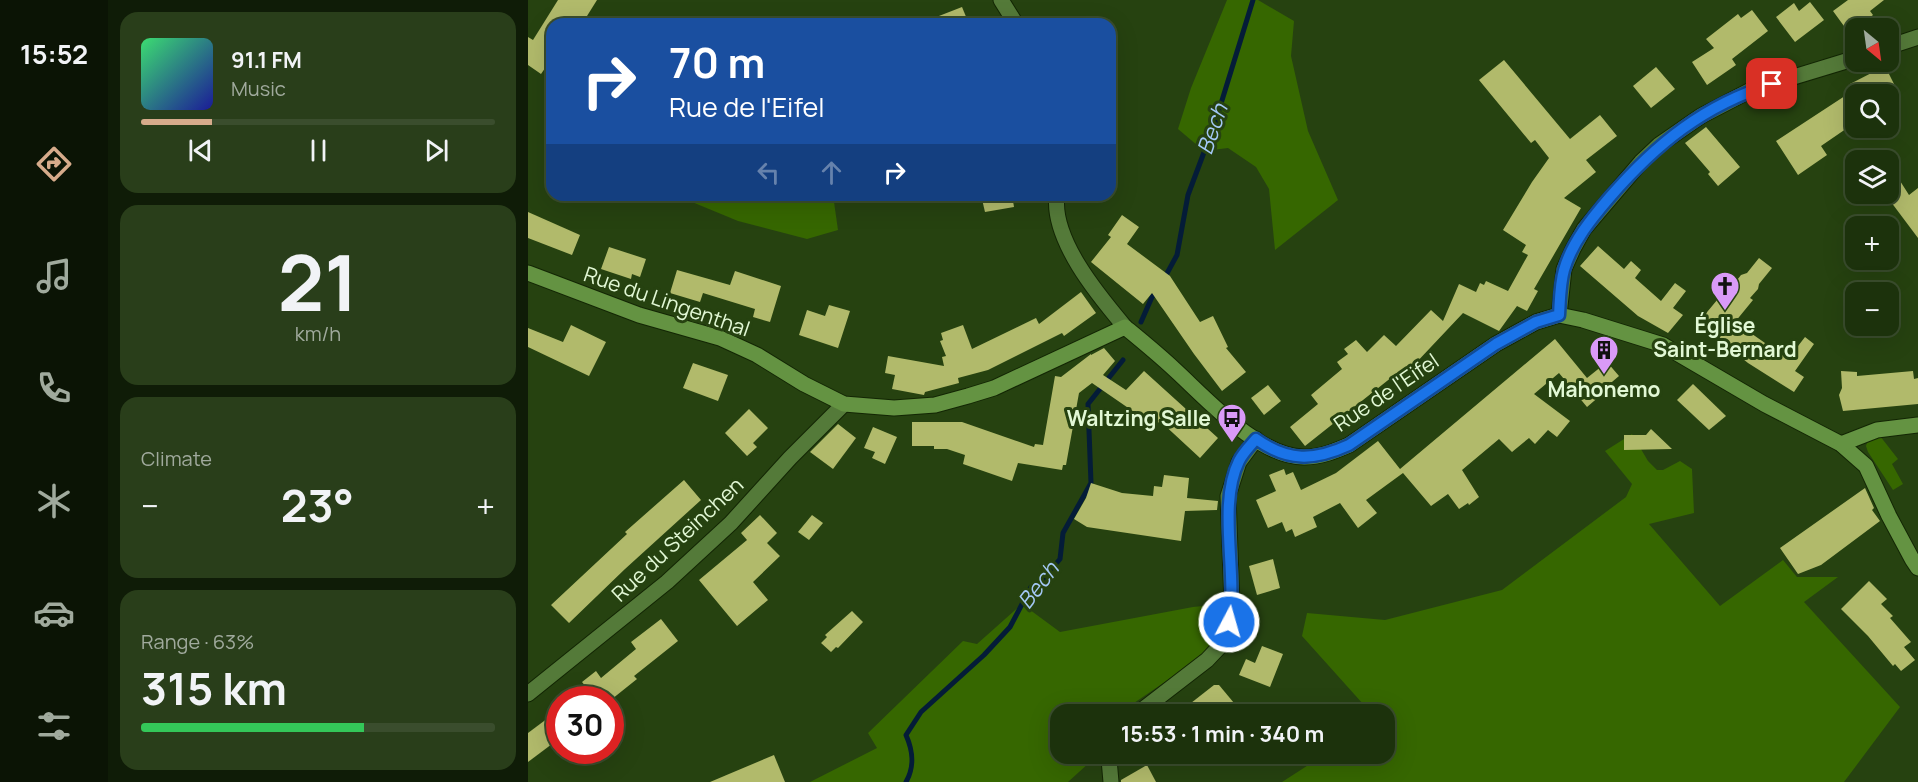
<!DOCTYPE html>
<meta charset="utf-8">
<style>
:root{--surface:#1c320c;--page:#293e1a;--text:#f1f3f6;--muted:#a0aa9d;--line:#3a4d2d;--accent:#d6ab8b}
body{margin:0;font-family:Manrope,sans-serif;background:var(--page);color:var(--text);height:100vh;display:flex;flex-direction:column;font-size:22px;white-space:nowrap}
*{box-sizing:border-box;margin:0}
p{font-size:20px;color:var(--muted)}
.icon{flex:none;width:33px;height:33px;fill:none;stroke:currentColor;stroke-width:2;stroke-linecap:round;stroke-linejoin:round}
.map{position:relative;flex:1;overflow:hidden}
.details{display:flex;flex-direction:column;gap:12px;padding:12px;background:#0f1c07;width:420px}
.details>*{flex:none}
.top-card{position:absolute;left:18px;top:18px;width:570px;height:183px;border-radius:18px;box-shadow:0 6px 24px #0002,0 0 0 2px var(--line);background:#1a4fa0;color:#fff;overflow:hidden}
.needle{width:39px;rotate:151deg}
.fabs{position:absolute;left:1317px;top:18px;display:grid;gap:12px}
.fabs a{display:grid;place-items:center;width:54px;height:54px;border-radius:12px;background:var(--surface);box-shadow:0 6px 24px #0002,0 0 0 2px var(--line);font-size:30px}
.speed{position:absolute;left:18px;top:686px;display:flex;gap:12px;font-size:30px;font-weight:700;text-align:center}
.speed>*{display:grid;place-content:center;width:78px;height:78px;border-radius:50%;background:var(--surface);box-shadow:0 6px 24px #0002,0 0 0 2px var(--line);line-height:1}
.speed .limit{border:9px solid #d22;background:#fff;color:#111}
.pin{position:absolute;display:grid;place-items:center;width:51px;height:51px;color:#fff;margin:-26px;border-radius:12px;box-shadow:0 3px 9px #0006}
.me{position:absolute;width:66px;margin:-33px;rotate:6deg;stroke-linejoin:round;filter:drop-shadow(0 0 4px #0008)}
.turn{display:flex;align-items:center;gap:21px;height:126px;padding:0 24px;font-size:27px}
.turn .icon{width:78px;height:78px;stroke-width:2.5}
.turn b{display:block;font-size:42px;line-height:51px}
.lanes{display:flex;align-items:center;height:57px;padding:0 24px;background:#0003;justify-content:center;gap:30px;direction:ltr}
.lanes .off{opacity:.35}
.big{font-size:45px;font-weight:700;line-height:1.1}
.details .tile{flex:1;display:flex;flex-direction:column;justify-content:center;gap:9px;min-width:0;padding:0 21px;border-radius:18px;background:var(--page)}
.details .dial{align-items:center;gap:0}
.dial b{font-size:78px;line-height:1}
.song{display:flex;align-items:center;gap:18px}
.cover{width:72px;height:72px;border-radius:9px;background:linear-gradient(135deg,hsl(140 70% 55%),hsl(240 70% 35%))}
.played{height:6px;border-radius:3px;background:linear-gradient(90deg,var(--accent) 20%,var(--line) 20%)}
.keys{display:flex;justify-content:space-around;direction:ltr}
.heat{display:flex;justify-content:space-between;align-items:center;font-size:33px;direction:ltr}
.charge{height:9px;border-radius:4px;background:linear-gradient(90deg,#34c759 63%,var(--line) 0)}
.trip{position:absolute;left:522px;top:704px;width:345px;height:60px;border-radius:18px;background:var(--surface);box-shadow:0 6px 24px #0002,0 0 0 2px var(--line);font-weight:700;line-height:60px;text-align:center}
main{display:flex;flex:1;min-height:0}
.tab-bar{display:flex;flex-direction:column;width:108px;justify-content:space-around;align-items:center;background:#0b1405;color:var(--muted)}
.tab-bar .icon{width:42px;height:42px}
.tab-bar .current{color:var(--accent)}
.tab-bar b{font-size:27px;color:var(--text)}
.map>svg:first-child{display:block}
.green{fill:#366700}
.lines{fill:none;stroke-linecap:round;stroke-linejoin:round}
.stream{stroke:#041c38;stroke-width:5}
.building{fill:#b1ba6b}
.street-casing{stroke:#132604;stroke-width:17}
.secondary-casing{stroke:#132604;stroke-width:17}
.street{stroke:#547a39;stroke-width:15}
.secondary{stroke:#649342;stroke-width:15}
.route-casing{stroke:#114b97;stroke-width:15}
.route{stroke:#1a73e8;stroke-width:10}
.labels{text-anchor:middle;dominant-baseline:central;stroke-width:6;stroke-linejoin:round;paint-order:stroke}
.street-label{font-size:21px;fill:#e2f8d5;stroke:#264210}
.poi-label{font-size:21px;font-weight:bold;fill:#e2f8d5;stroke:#264210}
.water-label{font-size:22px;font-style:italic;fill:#a4c8f5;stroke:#264210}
</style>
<main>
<nav class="tab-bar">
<b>15:52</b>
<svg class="icon current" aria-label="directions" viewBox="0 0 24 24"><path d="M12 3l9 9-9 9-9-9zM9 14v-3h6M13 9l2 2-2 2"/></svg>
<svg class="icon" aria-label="music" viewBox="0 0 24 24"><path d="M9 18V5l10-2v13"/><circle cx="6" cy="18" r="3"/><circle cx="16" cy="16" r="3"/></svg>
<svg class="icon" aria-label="phone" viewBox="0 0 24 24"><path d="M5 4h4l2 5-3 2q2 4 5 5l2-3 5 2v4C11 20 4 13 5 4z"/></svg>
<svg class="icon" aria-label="climate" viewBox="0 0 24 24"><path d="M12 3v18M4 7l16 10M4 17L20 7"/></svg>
<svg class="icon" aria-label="car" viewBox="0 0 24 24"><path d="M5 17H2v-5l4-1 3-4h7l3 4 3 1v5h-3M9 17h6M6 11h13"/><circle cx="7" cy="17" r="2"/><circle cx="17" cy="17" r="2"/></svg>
<svg class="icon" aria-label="filters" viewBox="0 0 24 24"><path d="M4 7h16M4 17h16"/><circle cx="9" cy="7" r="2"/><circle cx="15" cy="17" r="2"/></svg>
</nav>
<section class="details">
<div class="tile">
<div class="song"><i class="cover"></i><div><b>91.1 FM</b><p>Music</p></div></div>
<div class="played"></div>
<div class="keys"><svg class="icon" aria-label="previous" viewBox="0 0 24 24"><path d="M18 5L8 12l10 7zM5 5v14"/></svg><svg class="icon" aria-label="pause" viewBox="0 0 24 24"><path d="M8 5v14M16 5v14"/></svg><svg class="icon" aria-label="next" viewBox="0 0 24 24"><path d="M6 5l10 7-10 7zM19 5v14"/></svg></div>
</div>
<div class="tile dial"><b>21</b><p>km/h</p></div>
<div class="tile"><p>Climate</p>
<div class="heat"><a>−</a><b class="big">23°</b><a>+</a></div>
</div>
<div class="tile"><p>Range · 63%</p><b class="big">315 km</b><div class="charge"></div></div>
</section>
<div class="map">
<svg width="1390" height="782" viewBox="0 0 1390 782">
<rect width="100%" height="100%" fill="#264210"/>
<g class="green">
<polygon points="699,0 730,0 766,21 763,56 780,131 810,200 747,250 741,189 728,167 700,148 676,151 650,129 663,88"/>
<polygon points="147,195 305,195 310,230 279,239 210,221"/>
<polygon points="1104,434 1120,461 1129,470 1135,470 1152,461 1164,469 1166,513 1121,524 1192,606 1255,560 1269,577 1310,577 1276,602 1372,707 1316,782 754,782 799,753 856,753 856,714 844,714 774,636 779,613 857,620 974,590 1098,497 1104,484 1077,451"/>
<polygon points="1352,436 1370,459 1364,464 1375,484 1365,490 1340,452 1338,446 1340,440"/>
<polygon points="494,604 532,632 665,607 695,604 691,634 675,656 606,703 598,714 532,714 532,753 572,753 540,782 282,782 349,748 340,733 435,641 449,644"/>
</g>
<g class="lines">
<g class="stream">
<polyline points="637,277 649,255 660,195 687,123 725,0"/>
<polyline points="613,322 624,297 629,291"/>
<path d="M378,782C387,766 385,751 378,735L393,712L456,655L482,627L503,587L515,579L532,559L535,533L563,483L560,404L595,360"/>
</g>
</g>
<g class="building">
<polygon points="30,0 69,0 54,24 24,24 24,58 13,74 0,65 0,37 5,40"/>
<polygon points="1320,0 1356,0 1342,11 1345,15 1321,33 1305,11"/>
<polygon points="1282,2 1296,20 1267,42 1248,17 1266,3 1271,11"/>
<polygon points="434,7 441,24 394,24 393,23"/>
<polygon points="1224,10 1240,31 1204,59 1208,65 1179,85 1164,62 1186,48 1178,39 1210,14 1213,18"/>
<polygon points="976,60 1042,139 1072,115 1089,136 1058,160 1068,172 1036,198 1053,208 1006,289 1010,291 999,311 989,306 971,331 935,313 869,383 864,377 777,446 762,427 790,404 783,395 814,369 809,362 820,354 816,349 828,340 839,352 856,335 868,346 903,310 915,321 931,284 948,292 952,283 956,285 958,281 980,291 1000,255 994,252 998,245 975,230 1004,182 1021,158 1007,140 1003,143 951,80"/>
<polygon points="1357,66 1368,88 1355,94 1330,94 1328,92 1328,122 1293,146 1299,155 1270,175 1248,141 1326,90 1322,84"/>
<polygon points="1128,67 1147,89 1123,108 1105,86"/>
<polygon points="1178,127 1212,167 1190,186 1180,174 1182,172 1157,143"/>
<polygon points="1360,162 1381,195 1390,188 1390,238 1360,198"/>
<polygon points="453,195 484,195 486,207 457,212"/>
<polygon points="0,212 52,235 44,255 0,238"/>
<polygon points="594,215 611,227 599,244 642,276 672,322 685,316 700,347 698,348 718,372 694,391 666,354 624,293 615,304 563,262 583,237 580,235"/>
<polygon points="1070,246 1096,269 1103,261 1113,270 1107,278 1133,301 1147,283 1158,291 1145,308 1155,315 1140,333 1110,316 1052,266"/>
<polygon points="81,247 118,259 112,277 104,274 103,279 73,269"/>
<polygon points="1231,258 1244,268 1231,284 1230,289 1222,298 1225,300 1207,322 1260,359 1277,337 1286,344 1267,371 1276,377 1266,392 1220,363 1170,323 1204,282 1206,284 1213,275 1219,273"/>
<polygon points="149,270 202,285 207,271 253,286 242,322 225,317 227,309 175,293 172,302 142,293"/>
<polygon points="553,292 568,313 536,336 534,333 460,370 430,378 431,383 397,392 396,395 364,389 367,375 357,373 360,356 416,366 414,357 418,356 412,341 415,340 413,333 435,325 444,349 508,318 511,324"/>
<polygon points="301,305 322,311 310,348 271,335 279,310 297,316"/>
<polygon points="43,325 78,342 61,376 0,347 0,328 35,342"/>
<polygon points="1027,339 1059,378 1079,362 1091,376 1071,393 1073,395 1059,407 1031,373 1006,394 1042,421 1029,437 1020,430 1007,444 1001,438 984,452 971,439 934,470 951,497 941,505 940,503 931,509 920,494 903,506 875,473 838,500 849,513 830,528 812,503 785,517 789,527 767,537 764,529 758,532 754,522 740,528 728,500 748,491 741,475 756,469 758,475 765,472 773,490 808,473 850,441 872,469"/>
<polygon points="576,348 587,361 575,375 598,390 616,371 690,438 672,458 632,421 624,428 609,414 564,383 551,393 538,465 535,465 534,470 490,463 484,481 435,464 437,455 419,449 406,449 406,446 384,446 384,422 434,422 506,447 507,444 515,445 527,376 533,377 563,354 563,355"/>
<polygon points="165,363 200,375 190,401 155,388"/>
<polygon points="1313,371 1329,372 1329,376 1385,371 1386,379 1390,378 1390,404 1315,411 1311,395 1314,388"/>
<polygon points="1165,384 1198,416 1181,430 1149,400"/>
<polygon points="740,385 753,401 736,415 723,398"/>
<polygon points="221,409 240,428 225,443 229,447 219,456 197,433"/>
<polygon points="310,424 328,438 305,469 282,452"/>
<polygon points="345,427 369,437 357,464 344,458 347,452 336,448"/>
<polygon points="1123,429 1144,449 1096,450 1096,435 1118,435"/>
<polygon points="636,475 661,478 659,498 690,501 689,510 657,511 653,541 559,527 546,519 558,498 563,483 594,493 625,496 626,486 634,487"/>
<polygon points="156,480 173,500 97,569 41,623 23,605 99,534 97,532"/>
<polygon points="1337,488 1346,508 1344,510 1352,521 1293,565 1270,574 1252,548"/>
<polygon points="232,515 249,533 239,543 252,556 225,582 240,600 209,626 171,580 219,540 213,533"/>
<polygon points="284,515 295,523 281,540 270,532"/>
<polygon points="745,559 752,588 729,595 721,566"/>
<polygon points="1341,581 1359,599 1353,604 1365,616 1362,618 1383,642 1376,647 1387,660 1373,671 1367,664 1365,666 1340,636 1313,609"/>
<polygon points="324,611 335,622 310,648 308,647 303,652 293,643 299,637 297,635"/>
<polygon points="133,619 150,641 106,676 109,679 84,699 68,699 54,682 68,671 73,678 108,649 103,642"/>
<polygon points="734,646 755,654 742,687 711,675 718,659 727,663"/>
<polygon points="686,685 691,685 706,703 692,714 649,714"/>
<polygon points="32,709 32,738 0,762 0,733"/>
<polygon points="246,755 257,782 182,782"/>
<polygon points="619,765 628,782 593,782 593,780"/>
</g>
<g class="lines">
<g class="street-casing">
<g id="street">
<polyline points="473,0 488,24"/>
<polyline points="1360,47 1390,37"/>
<path d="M529,195C523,239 570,295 597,327"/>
<polyline points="1031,315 1036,269 1045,249 1056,229 1113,162 1131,145 1173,116 1223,90 1328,58"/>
<polyline points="0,694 139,582 203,523 262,458 316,404"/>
<polyline points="609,714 679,660 697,641 704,604 700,496 711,462 728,439"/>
<polyline points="583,782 581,759 584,753"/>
</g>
</g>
<g class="secondary-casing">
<g id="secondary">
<path d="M0,273L111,315L192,338L229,355L276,384L316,404L366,408L407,405L440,396L466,388L597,327C614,341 630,354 646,369C678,398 731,458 777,457C793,457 807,451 821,445L968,344L1008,322L1031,315L1055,320L1135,345L1236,404L1313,444L1338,466L1361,516L1384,559L1390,568"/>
<polyline points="1313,444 1349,430 1390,425"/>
</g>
</g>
<use href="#street" class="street"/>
<use href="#secondary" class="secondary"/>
</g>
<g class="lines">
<g class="route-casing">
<path id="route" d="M701,622C710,573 689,505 711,461C715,453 722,446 728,439C760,462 786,461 821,445L968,344L1008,322L1031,315C1032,300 1032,284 1036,270C1044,242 1064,218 1082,197C1128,144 1176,105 1244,84"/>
</g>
<use href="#route" class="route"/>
</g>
<defs>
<g id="church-pin" transform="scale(1.5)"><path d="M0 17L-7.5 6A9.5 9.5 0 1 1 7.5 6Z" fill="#d99af7" stroke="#264210"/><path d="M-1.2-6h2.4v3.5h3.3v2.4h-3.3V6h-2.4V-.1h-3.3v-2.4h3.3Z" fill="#111"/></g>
<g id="building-pin" transform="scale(1.5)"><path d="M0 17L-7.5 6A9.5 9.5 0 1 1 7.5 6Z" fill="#d99af7" stroke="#264210"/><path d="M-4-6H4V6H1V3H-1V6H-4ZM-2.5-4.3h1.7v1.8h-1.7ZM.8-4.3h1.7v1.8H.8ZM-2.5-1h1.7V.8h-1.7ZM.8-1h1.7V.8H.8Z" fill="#111"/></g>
<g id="bus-pin" transform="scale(1.5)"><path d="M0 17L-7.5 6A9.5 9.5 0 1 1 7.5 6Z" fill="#d99af7" stroke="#264210"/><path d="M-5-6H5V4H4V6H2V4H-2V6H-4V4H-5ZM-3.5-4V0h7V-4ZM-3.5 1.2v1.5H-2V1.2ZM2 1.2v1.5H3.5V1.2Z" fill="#111"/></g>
</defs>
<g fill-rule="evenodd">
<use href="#church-pin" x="1197" y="286"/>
<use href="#building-pin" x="1076" y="350"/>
<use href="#bus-pin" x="704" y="418"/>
</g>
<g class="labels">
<g class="street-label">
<text transform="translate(139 301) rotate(19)">Rue du Lingenthal</text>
<text transform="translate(858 392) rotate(-34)">Rue de l'Eifel</text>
<text transform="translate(149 539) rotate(-43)">Rue du Steinchen</text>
</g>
<g class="poi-label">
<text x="1197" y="325">Église<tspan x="1197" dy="24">Saint-Bernard</tspan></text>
<text x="1076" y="389">Mahonemo</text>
<text x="683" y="418" text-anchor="end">Waltzing Salle</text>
</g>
<g class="water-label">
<text transform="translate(684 129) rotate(-71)">Bech</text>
<text transform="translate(510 585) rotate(-53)">Bech</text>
</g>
</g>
</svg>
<div class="fabs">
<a><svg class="needle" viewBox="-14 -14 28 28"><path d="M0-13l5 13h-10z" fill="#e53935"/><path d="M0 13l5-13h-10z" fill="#a0aa9d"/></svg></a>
<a><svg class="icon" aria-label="search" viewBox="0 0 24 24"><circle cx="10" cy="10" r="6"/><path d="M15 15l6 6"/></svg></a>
<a><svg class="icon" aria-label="layers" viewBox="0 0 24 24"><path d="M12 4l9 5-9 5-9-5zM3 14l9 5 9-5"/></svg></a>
<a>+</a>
<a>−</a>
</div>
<div class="speed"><div class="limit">30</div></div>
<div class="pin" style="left:1244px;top:84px;background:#d93025"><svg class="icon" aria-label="arrive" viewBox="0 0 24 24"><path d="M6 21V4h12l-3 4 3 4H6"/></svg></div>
<svg class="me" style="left:701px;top:622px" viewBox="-20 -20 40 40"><circle r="17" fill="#1a73e8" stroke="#fff" stroke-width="3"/><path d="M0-11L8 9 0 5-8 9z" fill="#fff"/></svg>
<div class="trip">15:53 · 1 min · 340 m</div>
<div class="top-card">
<div class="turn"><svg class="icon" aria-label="right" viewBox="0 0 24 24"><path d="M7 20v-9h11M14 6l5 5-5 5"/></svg><div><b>70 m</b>Rue de l'Eifel</div></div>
<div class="lanes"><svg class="icon off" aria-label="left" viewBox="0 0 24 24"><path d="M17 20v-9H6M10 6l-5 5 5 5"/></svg><svg class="icon off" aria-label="ahead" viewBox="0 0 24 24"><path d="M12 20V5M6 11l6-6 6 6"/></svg><svg class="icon" aria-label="right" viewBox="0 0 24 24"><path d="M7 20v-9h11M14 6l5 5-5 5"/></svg></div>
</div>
</div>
</main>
